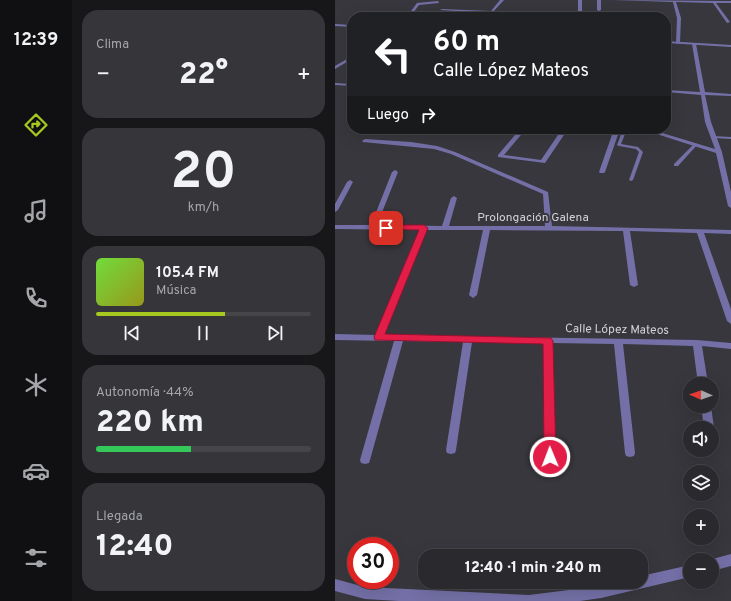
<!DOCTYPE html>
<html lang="es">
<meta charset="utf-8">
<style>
:root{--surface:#29292e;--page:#35353a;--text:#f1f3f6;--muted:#a5a6aa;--line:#45454a;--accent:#a7c81f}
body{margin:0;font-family:Overpass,sans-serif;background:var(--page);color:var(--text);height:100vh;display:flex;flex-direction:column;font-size:15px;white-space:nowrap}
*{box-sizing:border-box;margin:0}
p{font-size:13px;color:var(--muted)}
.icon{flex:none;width:22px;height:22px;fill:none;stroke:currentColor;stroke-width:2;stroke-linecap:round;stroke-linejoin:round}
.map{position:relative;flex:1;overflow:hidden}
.panel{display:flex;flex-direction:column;gap:10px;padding:10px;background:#171719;width:263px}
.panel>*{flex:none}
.banner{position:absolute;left:12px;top:12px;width:324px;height:122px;border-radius:16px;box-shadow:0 4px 16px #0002,0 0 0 1px var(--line);background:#202124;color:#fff;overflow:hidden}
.needle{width:26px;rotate:272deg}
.tools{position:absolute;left:348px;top:377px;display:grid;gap:8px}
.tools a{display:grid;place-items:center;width:36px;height:36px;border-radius:50%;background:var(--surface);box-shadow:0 4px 16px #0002,0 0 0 1px var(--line);font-size:20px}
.speed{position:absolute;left:12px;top:537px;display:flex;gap:8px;font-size:20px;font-weight:700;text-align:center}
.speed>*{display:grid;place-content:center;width:52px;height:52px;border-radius:50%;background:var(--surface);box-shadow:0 4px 16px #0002,0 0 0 1px var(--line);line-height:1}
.speed .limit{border:6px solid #d22;background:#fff;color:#111}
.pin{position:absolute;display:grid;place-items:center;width:34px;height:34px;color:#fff;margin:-17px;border-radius:8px;box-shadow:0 2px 6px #0006}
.me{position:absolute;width:44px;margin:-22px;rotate:359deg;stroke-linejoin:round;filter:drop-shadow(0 0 3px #0008)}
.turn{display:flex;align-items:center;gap:14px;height:84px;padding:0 20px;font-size:18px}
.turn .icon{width:52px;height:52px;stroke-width:2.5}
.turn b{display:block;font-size:28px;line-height:34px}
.then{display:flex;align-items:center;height:38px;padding:0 20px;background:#0003;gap:8px;font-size:15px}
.big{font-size:30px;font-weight:800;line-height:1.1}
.panel .card{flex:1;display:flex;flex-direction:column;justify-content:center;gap:6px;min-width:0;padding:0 14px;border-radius:16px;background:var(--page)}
.panel .dial{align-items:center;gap:0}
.dial b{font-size:52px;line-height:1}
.song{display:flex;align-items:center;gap:12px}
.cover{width:48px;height:48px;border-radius:6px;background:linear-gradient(135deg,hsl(100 70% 55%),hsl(60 70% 35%))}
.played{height:4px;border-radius:2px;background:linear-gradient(90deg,var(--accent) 60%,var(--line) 60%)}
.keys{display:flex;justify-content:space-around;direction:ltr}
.heat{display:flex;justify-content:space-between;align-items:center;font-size:22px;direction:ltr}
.charge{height:6px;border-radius:3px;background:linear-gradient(90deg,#34c759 44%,var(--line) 0)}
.trip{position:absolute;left:83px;top:549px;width:230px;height:40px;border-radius:16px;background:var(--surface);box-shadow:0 4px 16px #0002,0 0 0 1px var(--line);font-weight:800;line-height:40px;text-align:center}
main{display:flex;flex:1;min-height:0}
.tabs{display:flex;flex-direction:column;width:72px;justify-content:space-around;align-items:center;background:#101012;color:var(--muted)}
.tabs .icon{width:28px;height:28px}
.tabs .current{color:var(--accent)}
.tabs b{font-size:18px;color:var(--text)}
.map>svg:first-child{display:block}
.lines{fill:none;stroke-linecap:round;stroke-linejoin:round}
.service{fill:#7470a7;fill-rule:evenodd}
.minor{fill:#7470a7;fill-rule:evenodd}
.tertiary{fill:#7470a7;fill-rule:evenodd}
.route{fill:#e11d48;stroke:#92132f}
.labels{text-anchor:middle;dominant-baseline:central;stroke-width:4;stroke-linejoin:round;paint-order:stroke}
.street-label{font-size:12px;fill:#d3d3d7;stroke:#37373d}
</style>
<main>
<nav class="tabs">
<b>12:39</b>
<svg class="icon current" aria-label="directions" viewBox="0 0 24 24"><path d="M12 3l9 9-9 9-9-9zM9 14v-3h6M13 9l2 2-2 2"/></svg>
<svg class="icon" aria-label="music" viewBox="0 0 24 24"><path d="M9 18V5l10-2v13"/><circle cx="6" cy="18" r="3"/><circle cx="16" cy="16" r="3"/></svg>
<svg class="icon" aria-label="phone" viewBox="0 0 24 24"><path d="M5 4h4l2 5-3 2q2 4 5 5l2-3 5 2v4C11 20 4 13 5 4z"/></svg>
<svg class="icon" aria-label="climate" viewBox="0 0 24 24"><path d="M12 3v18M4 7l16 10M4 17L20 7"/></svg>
<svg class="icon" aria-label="car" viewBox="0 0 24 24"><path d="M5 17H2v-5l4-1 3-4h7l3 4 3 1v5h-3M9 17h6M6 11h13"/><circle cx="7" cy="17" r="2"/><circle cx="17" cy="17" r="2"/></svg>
<svg class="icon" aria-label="filters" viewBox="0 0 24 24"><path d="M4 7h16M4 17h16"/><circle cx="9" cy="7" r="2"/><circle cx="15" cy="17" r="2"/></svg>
</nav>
<section class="panel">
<div class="card"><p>Clima</p>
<div class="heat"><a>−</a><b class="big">22°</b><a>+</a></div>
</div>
<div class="card dial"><b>20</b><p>km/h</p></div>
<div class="card">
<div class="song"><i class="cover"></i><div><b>105.4 FM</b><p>Música</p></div></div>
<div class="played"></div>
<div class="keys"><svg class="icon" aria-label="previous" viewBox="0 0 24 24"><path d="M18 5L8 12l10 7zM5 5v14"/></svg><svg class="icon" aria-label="pause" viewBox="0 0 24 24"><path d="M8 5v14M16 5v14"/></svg><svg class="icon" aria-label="next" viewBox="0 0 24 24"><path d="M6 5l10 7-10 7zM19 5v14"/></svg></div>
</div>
<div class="card"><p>Autonomía · 44%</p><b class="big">220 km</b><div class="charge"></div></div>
<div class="card"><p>Llegada</p><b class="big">12:40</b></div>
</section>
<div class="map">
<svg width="396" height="601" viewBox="0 0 396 601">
<rect width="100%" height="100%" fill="#37373d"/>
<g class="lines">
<g class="service">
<polygon points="103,1 104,3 84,5 75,17 69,17 73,15 82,3"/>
<polygon points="160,129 164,129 159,135 158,135 121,134 119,133 121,132 157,133"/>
<polygon points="288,129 292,129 286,144 303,147 308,152 298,180 296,181 294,180 304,152 301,149 284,146 282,145"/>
<polygon points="378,136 396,137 396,139 379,138 378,138"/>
<polygon points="359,144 362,145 343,166 339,166 339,164"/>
</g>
<g class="minor">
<polygon points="165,0 169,0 157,13 212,16 209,17 156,15 153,17 151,16 154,13 105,10 107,9 156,11"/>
<polygon points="243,0 247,0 247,11 245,12 243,11"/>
<polygon points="262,0 266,0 266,10 264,11 262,10"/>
<polygon points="277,0 396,1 396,3 381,3 395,22 392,23 378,3 341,2 346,18 345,43 343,44 341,43 342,18 338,2"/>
<polygon points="0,24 17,25 17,27 0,26"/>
<polygon points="359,43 361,44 370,92 396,94 396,96 370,95 376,122 387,152 396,192 396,208 393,206 381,153 306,129 314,129 380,149 370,122 366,95 331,92 331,90 365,92 357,44"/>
<polygon points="185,129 191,129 169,155 206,160 227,129 233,129 210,163 163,157 163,155"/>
<polygon points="279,129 285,129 270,172 269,173 265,173 264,172"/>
<polygon points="30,139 76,142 102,146 120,152 213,192 217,226 396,230 396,234 369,233 396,309 396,324 392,321 362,233 295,231 303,285 299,287 295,285 288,231 155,230 142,295 138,298 134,295 148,230 92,230 49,335 362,340 396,343 396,349 367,346 373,384 363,384 358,346 288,344 300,453 299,456 295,457 291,456 290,453 279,344 217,343 220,457 219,460 215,461 211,460 210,457 209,343 137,342 121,450 120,453 116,454 112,453 111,450 128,342 68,341 35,460 34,463 30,464 26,463 25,460 59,341 0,340 0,334 41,335 85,230 0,229 0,225 36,225 57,172 60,170 63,172 42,225 107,226 116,198 119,196 122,198 114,226 210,226 208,194 116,154 99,149 28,142 27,141"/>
<polygon points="15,180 18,182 3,210 0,212 0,204 12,182"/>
<polygon points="366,406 376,406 379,428 378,431 377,428 369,428"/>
<polygon points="396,554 396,566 377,571 377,560 374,560"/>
<polygon points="355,565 355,577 266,598 245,601 64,601 30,599 0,591 0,579 30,587 194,595 266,586 282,582 306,582 306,576"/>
</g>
<g class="tertiary">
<polygon points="331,41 396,45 396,47 331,43"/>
<polygon points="17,56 17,59 0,69 0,66"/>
<polygon points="0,83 17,84 17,86 0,85"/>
</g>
</g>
<polygon class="route" points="51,225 89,225 93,228 50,334 216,338 218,341 221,457 219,461 215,462 210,461 209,457 208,344 40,340 39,337 84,230 48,229 47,228"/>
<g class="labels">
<g class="street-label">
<text x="198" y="218">Prolongación Galena</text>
<text transform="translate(282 330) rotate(1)">Calle López Mateos</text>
</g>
</g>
</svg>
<div class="tools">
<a><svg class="needle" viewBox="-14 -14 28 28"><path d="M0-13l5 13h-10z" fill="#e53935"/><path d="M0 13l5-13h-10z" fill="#a5a6aa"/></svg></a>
<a><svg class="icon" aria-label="sound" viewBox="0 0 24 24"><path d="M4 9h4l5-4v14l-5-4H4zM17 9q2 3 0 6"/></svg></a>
<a><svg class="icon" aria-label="layers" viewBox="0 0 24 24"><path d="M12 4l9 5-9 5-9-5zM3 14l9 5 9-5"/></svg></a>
<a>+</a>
<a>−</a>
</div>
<div class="speed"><div class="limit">30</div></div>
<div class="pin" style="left:51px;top:228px;background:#d93025"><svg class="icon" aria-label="arrive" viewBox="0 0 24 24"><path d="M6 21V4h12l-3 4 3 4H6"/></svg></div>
<svg class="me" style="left:215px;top:457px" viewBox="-20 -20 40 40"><circle r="17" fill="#e11d48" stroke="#fff" stroke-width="3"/><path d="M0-11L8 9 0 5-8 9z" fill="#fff"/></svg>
<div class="trip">12:40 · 1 min · 240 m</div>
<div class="banner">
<div class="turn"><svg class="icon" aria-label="left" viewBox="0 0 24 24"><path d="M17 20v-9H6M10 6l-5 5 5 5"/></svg><div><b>60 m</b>Calle López Mateos</div></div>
<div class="then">Luego<svg class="icon" aria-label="right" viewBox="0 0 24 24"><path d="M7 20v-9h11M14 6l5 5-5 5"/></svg></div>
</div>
</div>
</main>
